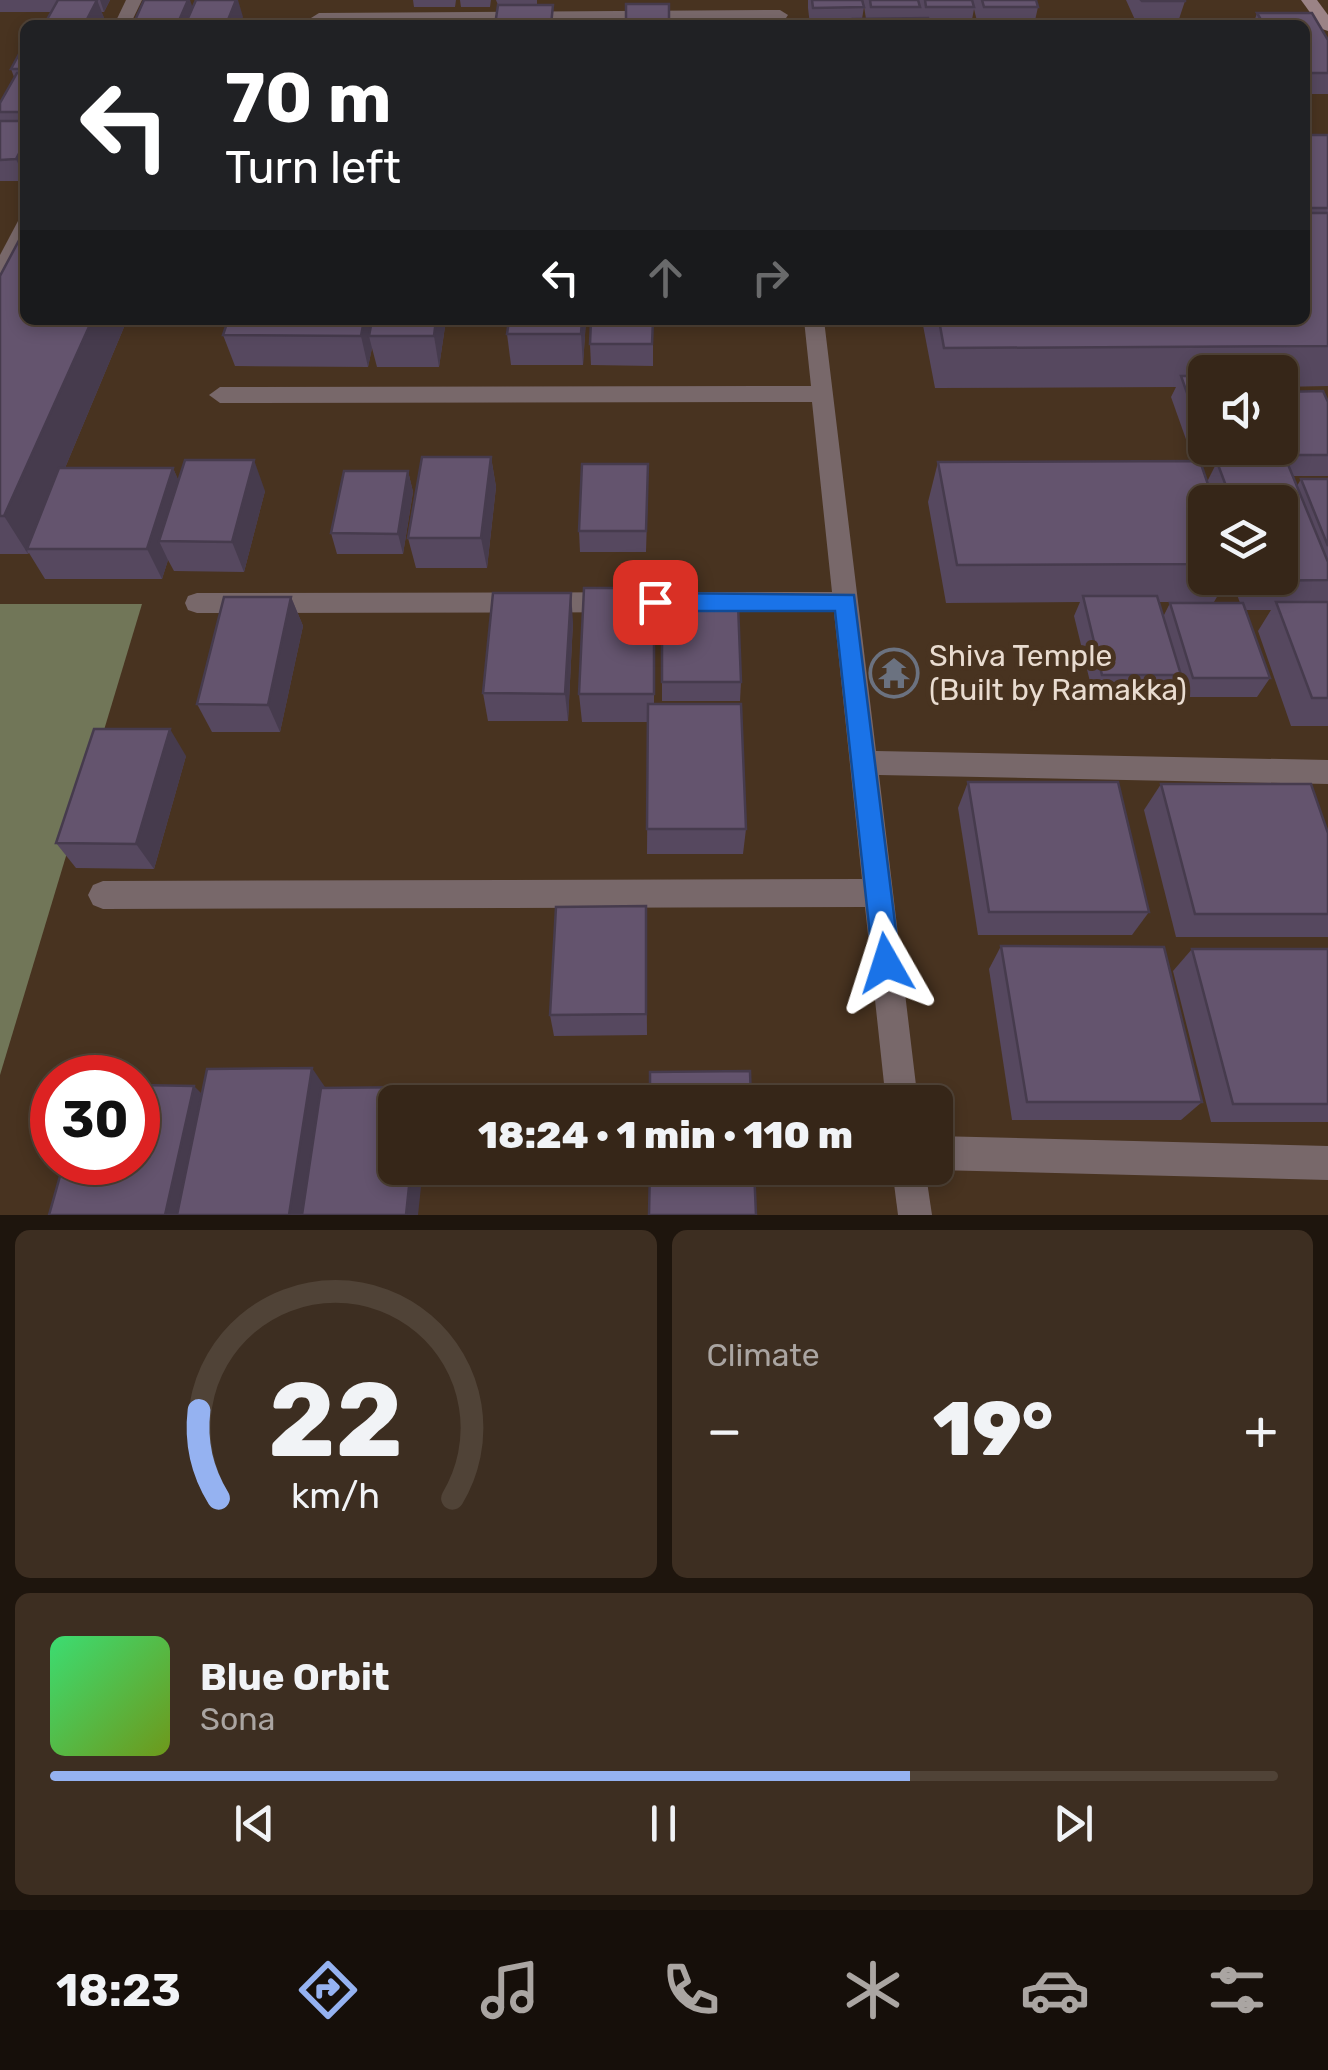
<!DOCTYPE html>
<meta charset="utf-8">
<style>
:root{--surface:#362618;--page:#3d2e21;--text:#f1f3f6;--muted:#aaa5a2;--line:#504337;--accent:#95b2f1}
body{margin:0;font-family:Rubik,sans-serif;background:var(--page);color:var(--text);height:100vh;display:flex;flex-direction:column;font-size:38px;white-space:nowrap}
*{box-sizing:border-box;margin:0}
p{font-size:32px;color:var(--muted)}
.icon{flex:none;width:55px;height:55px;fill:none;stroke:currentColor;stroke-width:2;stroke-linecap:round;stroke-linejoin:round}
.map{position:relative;height:1215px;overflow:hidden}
.details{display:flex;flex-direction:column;gap:15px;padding:15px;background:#1e150d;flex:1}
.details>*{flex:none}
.guide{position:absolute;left:20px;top:20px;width:1290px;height:305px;border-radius:15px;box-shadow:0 5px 15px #0003,0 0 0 2px var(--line);background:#202124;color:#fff;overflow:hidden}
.controls{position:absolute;left:1188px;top:355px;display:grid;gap:20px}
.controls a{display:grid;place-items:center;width:110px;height:110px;border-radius:15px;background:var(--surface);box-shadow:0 5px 15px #0003,0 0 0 2px var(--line);font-size:50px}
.speed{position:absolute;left:30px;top:1055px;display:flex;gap:20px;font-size:50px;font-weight:700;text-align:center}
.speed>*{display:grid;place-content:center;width:130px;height:130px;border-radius:50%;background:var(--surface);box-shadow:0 5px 15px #0003,0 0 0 2px var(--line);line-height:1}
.speed .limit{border:15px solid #d22;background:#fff;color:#111}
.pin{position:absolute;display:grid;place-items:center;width:85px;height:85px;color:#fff;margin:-42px;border-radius:20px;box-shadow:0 5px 15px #0006}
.me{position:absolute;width:110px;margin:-55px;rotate:354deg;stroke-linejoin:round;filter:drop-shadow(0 0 8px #0008)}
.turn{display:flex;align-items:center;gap:35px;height:210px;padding:0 40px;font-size:45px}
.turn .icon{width:130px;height:130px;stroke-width:2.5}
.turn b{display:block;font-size:70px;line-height:85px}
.lanes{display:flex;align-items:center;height:95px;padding:0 40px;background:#0003;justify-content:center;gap:50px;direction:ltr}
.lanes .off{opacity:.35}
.big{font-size:75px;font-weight:800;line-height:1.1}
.details .card{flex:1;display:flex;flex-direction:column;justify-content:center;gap:15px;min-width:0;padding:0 35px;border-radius:15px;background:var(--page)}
.details .dial{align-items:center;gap:0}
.dial svg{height:260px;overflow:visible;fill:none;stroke:var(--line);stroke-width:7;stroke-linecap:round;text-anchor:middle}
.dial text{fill:var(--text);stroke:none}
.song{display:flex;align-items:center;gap:30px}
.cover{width:120px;height:120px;border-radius:15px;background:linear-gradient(135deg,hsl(140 70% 55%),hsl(80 70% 35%))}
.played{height:10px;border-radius:5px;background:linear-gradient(90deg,var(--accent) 70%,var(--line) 70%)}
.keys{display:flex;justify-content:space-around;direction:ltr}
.heat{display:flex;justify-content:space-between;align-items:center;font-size:55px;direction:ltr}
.details .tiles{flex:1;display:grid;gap:15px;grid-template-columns:1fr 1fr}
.card:last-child{grid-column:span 2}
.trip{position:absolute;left:378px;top:1085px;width:575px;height:100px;border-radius:15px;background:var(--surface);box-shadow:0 5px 15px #0003,0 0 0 2px var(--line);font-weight:800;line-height:100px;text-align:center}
.dock{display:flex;height:160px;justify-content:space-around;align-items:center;background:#160f0a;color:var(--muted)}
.dock .icon{width:70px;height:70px}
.dock .current{color:var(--accent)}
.dock b{font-size:45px;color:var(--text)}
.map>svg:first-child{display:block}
.forest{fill:#717658}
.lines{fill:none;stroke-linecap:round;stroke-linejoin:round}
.street{fill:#78686a;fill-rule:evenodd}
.secondary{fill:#9b8386;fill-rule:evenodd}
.wall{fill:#56485f;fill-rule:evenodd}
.shaded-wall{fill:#463b4d}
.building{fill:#64546e;stroke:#463b4d;stroke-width:2.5}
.route{fill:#1a73e8;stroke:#114b97;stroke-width:2.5}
.labels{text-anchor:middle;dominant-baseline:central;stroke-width:10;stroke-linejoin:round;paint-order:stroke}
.poi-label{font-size:30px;fill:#e9dcd0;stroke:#483320;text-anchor:start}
</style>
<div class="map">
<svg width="1328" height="1215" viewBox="0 0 1328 1215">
<rect width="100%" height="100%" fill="#483320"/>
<polygon class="forest" points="0,604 142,604 0,1075"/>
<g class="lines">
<g class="street">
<polygon points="126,0 142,0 130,25 114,25"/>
<polygon points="780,10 788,15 786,18 319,23 311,18 319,13"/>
<polygon points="25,219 25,245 7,280 0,281 0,255 18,221"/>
<polygon points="804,320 824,320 876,751 1328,760 1328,784 879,775 918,1102 886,1102 865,907 103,909 93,905 88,895 93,885 103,881 862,879 834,612 197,613 188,610 185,603 188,596 197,593 832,592 812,402 220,403 209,395 220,387 811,386"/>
<polygon points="935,1136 1328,1146 1328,1180 935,1170 930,1168 935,1168"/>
<polygon points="892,1168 925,1168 932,1215 898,1215"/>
</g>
<polygon class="secondary" points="1301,0 1317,0 1328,15 1328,31 1322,29"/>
</g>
<g class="wall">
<polygon points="0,0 110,0 104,12 101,12 105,20 102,25 44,25 51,12 0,12"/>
<polygon points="413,0 456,0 455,7 414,7"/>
<polygon points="460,0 491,0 490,7 461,7"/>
<polygon points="496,0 537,0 537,5 498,5"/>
<polygon points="808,0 862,0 864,7 862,19 866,19 863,0 1036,0 1038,7 1034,25 978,25 974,9 971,25 810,25 808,8"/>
<polygon points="1126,0 1185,0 1185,1 1178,22 1136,22"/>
<polygon points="1257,13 1312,13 1328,40 1328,94 1305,94 1305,25 1253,25"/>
<polygon points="11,69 25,69 25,181 0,181 0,103 14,77"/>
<path d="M1305,135H1328V386L1280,387V372H1205V448H1280V392L1328,402V476H1293L1297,486L1301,479H1328V726H1291L1258,631L1271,610H1246L1270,678L1257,697H1181L1177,682L1170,694H1093L1074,616L1080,602L946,603L928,502L938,462L1207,482L1217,462H1271L1268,455L1266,459H1193L1171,397L1176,387L935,388L922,320H1305ZM1205,502H1280V578H1231L1240,603H1170L1163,617L1159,602H1214L1228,578H1205Z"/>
<polygon points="0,276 25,320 127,320 65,468 173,468 178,480 265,491 244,572 174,571 168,560 162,579 45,579 29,553 28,554 0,554"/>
<polygon points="228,320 446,320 439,367 377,367 372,348 368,367 235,366 223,335"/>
<polygon points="586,320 583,365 511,365 507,334"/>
<polygon points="653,320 653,366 591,365 590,344"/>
<polygon points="491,457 496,487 487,568 416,568 408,538"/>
<polygon points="408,471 413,492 403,554 337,554 331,533"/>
<polygon points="648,485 646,552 580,552 579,531"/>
<polygon points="654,588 654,704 746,829 743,854 647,854 648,722 582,722 579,694"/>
<polygon points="291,597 303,626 280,732 212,732 197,704"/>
<polygon points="662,603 741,682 740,701 662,701"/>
<polygon points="573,622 568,721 488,721 483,693"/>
<polygon points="186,756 154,869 76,868 56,843"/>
<polygon points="968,782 1149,912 1132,935 978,935 958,808"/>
<polygon points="1161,784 1328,833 1328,937 1176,937 1144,810"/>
<polygon points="646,906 647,1035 554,1036 550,1015"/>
<polygon points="1001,946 1202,1102 1181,1120 1012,1120 989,969"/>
<polygon points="1192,949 1328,949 1328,1122 1211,1122 1173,971"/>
</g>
<g class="shaded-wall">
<polygon points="97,0 105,20 102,25 84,25"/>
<polygon points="100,0 110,0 104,12"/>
<polygon points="188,0 190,0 196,17 192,25 177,25"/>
<polygon points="236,0 238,0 243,17 240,25 226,25"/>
<polygon points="25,142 25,179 16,159"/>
<polygon points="92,320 127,320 31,549 27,549 28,554 4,516"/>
<polygon points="364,320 378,320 369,336 372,348 368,367 361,336"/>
<polygon points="436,320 446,320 439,367 434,336"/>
<polygon points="582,320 586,320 583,365 581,334"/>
<polygon points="491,457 496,487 487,568 481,538"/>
<polygon points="254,460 265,491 244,572 232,542"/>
<polygon points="173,468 187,499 159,541 168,560 162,579 147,549"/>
<polygon points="408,471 413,492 403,554 398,534"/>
<polygon points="571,593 573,622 568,721 565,694"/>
<polygon points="291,597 303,626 280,732 268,705"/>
<polygon points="170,729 186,756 154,869 136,844"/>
<polygon points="312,1068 325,1087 306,1215 289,1215"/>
<polygon points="194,1086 212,1104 188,1215 165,1215"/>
<polygon points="420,1087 428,1102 418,1102"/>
<polygon points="411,1168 423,1168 418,1215 406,1215"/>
</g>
<g class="building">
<polygon points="58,0 97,0 84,25 44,25"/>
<polygon points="144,0 188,0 177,25 133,25"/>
<polygon points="196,0 236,0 226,25 185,25"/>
<polygon points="812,0 862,0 864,7 813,8"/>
<polygon points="870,0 918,0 920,7 871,7"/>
<polygon points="925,0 972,0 974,7 926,7"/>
<polygon points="982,0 1036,0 1038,7 984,7"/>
<polygon points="1141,0 1185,0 1185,1 1142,1"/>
<rect x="626" y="4" width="43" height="21"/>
<polygon points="498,5 553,5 551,25 495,25"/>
<polygon points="1257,13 1312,13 1328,40 1328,73 1305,73 1305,25 1264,25"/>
<polygon points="928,18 929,25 854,25 853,19"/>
<polygon points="25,43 25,69 11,69"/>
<polygon points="17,73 25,73 25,112 0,112 0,103"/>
<polygon points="0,121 25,121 25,142 16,159 0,160"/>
<rect x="1305" y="135" width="23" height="73"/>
<polygon points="1305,213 1328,213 1328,346 944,348 939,320 1305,320"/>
<polygon points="25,229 25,320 92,320 4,516 0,516 0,276"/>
<polygon points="228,320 364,320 361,336 223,335"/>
<polygon points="372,320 436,320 434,336 369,336"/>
<polygon points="509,320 582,320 581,334 507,334"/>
<polygon points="591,320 653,320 652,344 590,344"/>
<polygon points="1181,376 1205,376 1205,438 1203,438"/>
<polygon points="1323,391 1328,402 1328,455 1289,455 1280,434 1280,392"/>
<polygon points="422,457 491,457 481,538 408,538"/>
<polygon points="185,460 254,460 232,542 159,541"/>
<polygon points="1200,461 1214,502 1205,502 1205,564 957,565 938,462"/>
<polygon points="1217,462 1287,462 1328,562 1328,580 1260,581 1259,578 1280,578 1280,502 1232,502"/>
<polygon points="582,464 648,464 646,531 579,531"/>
<polygon points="59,468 173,468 147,549 27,549"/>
<polygon points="344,471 408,471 398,534 331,533"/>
<polygon points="1301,479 1328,479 1328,546"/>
<polygon points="584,588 654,588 654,694 579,694"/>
<polygon points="493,593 571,593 565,694 483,693"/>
<polygon points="1083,596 1157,596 1181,675 1102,675"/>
<polygon points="224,597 291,597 268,705 197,704"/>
<polygon points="1276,602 1328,602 1328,698 1312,698"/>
<polygon points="662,603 738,604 741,682 662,682"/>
<polygon points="1170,603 1243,603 1270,678 1193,678"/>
<polygon points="648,704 741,704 746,829 647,829"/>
<polygon points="94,729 170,729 136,844 56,843"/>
<polygon points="968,782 1118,782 1149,912 989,912"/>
<polygon points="1161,784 1311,784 1328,833 1328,914 1195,914"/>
<polygon points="646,906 646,1014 550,1015 556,907"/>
<polygon points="1001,946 1164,947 1202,1102 1027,1102"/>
<polygon points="1192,949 1328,949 1328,1104 1233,1104"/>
<polygon points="312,1068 289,1215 177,1215 207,1069"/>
<polygon points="750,1071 751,1102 650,1102 650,1072"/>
<polygon points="138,1085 194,1086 165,1215 49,1215 64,1162 138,1162"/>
<polygon points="420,1087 418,1102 395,1102 395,1168 411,1168 406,1215 302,1215 321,1088"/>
<polygon points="650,1168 754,1168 756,1215 649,1215"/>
</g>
<polygon class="route" points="655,593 854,595 900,963 896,972 886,976 877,972 873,963 835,611 655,611 644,602"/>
<defs>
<g id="temple-ring" transform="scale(2.5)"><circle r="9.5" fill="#483320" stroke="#6b7280" stroke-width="1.5"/><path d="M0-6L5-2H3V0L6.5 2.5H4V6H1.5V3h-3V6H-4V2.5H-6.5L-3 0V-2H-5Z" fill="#6b7280"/></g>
</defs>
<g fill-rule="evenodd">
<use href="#temple-ring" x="894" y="673"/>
</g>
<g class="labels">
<g class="poi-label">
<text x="929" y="656">Shiva Temple<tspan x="929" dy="34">(Built by Ramakka)</tspan></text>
</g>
</g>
</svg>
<div class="controls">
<a><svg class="icon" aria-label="sound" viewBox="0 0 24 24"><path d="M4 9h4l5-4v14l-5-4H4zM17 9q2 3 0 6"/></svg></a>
<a><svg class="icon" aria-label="layers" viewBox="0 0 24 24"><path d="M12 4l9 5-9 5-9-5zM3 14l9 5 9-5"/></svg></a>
</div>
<div class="speed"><div class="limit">30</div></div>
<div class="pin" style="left:655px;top:602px;background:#d93025"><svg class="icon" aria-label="arrive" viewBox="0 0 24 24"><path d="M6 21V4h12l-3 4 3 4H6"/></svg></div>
<svg class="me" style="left:886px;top:963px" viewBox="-20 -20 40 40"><path d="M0-17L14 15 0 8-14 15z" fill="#1a73e8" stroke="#fff" stroke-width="4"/></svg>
<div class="trip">18:24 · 1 min · 110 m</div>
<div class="guide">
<div class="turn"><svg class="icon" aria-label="left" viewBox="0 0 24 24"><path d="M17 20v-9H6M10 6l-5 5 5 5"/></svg><div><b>70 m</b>Turn left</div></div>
<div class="lanes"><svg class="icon" aria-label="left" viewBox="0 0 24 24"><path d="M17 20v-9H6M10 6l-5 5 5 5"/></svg><svg class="icon off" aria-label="ahead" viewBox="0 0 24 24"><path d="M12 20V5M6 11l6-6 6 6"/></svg><svg class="icon off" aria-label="right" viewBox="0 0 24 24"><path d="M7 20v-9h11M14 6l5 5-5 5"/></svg></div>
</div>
</div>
<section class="details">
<div class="tiles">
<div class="card dial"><svg viewBox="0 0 100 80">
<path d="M14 69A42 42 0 1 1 86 69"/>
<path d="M14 69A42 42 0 0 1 8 42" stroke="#95b2f1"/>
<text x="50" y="56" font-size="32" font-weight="700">22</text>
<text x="50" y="72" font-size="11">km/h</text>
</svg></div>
<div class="card"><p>Climate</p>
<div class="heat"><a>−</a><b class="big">19°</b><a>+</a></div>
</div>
<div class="card">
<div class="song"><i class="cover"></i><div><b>Blue Orbit</b><p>Sona</p></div></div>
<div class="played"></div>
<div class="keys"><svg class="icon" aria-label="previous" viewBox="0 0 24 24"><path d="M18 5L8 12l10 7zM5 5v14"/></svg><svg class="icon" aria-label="pause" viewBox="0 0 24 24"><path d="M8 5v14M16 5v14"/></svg><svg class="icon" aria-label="next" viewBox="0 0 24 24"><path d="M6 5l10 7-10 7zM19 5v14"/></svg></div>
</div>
</div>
</section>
<nav class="dock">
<b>18:23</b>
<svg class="icon current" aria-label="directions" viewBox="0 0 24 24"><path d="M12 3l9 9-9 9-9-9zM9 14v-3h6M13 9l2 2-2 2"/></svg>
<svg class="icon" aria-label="music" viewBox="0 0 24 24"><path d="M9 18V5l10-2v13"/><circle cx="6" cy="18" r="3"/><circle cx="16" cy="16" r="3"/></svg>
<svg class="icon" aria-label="phone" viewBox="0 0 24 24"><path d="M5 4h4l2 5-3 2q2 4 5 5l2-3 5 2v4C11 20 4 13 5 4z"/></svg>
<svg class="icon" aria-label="climate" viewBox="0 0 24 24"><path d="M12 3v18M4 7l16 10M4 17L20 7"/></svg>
<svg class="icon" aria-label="car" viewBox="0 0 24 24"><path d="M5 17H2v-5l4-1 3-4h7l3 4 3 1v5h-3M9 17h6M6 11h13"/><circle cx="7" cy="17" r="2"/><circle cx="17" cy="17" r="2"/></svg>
<svg class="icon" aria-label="filters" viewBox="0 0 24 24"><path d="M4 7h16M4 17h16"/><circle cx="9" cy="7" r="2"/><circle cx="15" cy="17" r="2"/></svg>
</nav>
